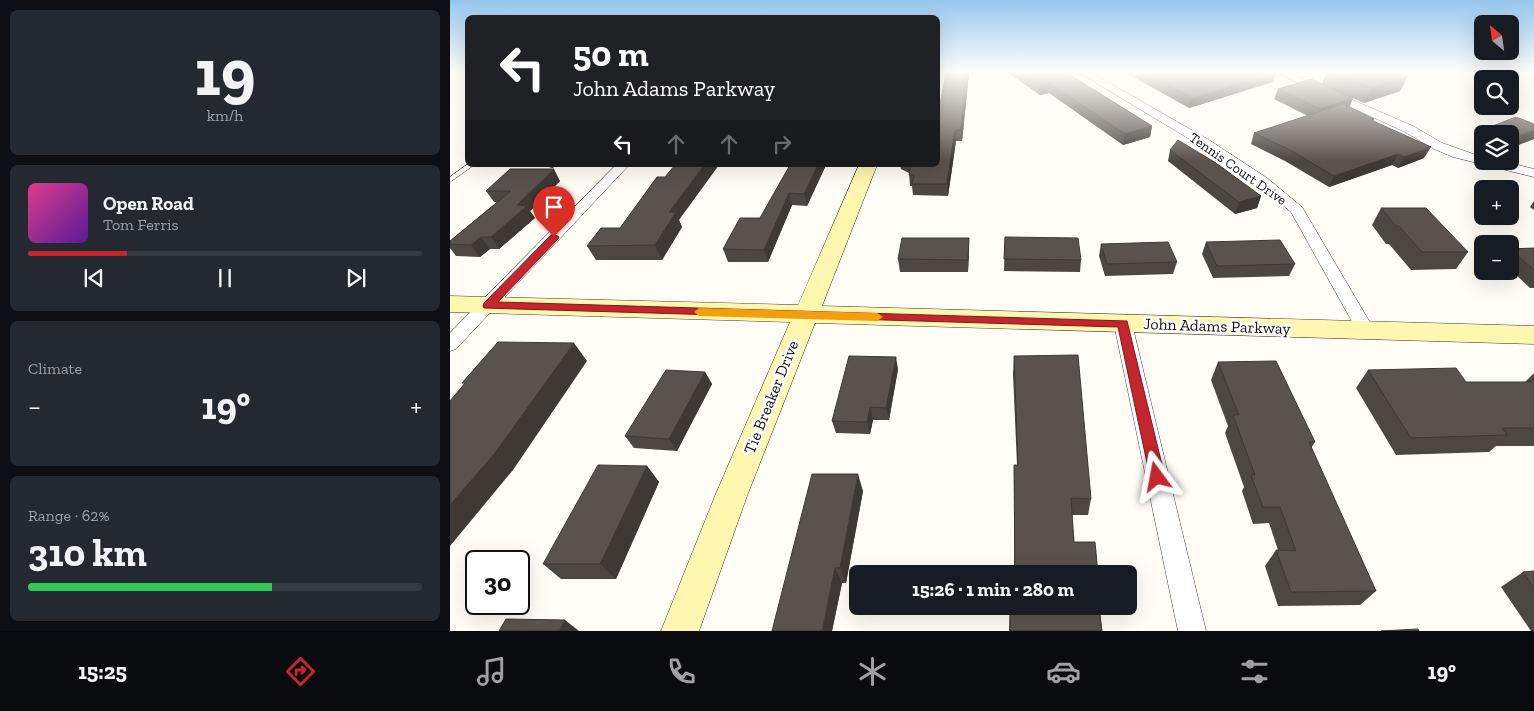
<!DOCTYPE html>
<meta charset="utf-8">
<style>
:root{--surface:#171b24;--page:#242831;--text:#f1f3f6;--muted:#9ea1a6;--line:#363941;--accent:#c4262e}
body{margin:0;font-family:"Zilla Slab",serif;background:var(--page);color:var(--text);height:100vh;display:flex;flex-direction:column;font-size:19px;white-space:nowrap}
*{box-sizing:border-box;margin:0}
p{font-size:16px;color:var(--muted)}
.icon{flex:none;width:28px;height:28px;fill:none;stroke:currentColor;stroke-width:2;stroke-linecap:round;stroke-linejoin:round}
.map{position:relative;flex:1;overflow:hidden}
.details{display:flex;flex-direction:column;gap:10px;padding:10px;background:#0d0f14;width:450px}
.details>*{flex:none}
.top-card{position:absolute;left:15px;top:15px;width:475px;height:152px;border-radius:8px;box-shadow:0 5px 20px #0002;background:#202124;color:#fff;overflow:hidden}
.needle{width:32px;rotate:331deg}
.buttons{position:absolute;left:1024px;top:15px;display:grid;gap:10px}
.buttons a{display:grid;place-items:center;width:45px;height:45px;border-radius:8px;background:var(--surface);box-shadow:0 5px 20px #0002;font-size:25px}
.speed{position:absolute;left:15px;top:550px;display:flex;gap:10px;font-size:25px;font-weight:700;text-align:center}
.speed>*{display:grid;place-content:center;width:65px;height:65px;border-radius:50%;background:var(--surface);box-shadow:0 5px 20px #0002;line-height:1}
.speed .limit{border:2px solid #111;border-radius:8px;background:#fff;color:#111}
.pin{position:absolute;display:grid;place-items:center;width:42px;height:42px;color:#fff;margin:-51px -21px;border-radius:50% 50% 50% 0;rotate:-45deg;box-shadow:0 0 5px #0007}
.pin .icon{rotate:45deg}
.me{position:absolute;width:55px;margin:-28px;rotate:347deg;stroke-linejoin:round;filter:drop-shadow(0 0 4px #0008)}
.turn{display:flex;align-items:center;gap:18px;height:105px;padding:0 25px;font-size:22px}
.turn .icon{width:65px;height:65px;stroke-width:2.5}
.turn b{display:block;font-size:35px;line-height:42px}
.lanes{display:flex;align-items:center;height:48px;padding:0 25px;background:#0003;justify-content:center;gap:25px;direction:ltr}
.lanes .off{opacity:.35}
.big{font-size:38px;font-weight:800;line-height:1.1}
.details .tile{flex:1;display:flex;flex-direction:column;justify-content:center;gap:8px;min-width:0;padding:0 18px;border-radius:8px;background:var(--page)}
.details .dial{align-items:center;gap:0}
.dial b{font-size:65px;line-height:1}
.song{display:flex;align-items:center;gap:15px}
.cover{width:60px;height:60px;border-radius:8px;background:linear-gradient(135deg,hsl(330 70% 55%),hsl(270 70% 35%))}
.played{height:5px;border-radius:2px;background:linear-gradient(90deg,var(--accent) 25%,var(--line) 25%)}
.keys{display:flex;justify-content:space-around;direction:ltr}
.heat{display:flex;justify-content:space-between;align-items:center;font-size:28px;direction:ltr}
.charge{height:8px;border-radius:4px;background:linear-gradient(90deg,#34c759 62%,var(--line) 0)}
.trip{position:absolute;left:399px;top:565px;width:288px;height:50px;border-radius:8px;background:var(--surface);box-shadow:0 5px 20px #0002;font-weight:800;line-height:50px;text-align:center}
.tabs{display:flex;height:80px;justify-content:space-around;align-items:center;background:#090b0e;color:var(--muted)}
.tabs .icon{width:35px;height:35px}
.tabs .active{color:var(--accent)}
.tabs b{font-size:22px;color:var(--text)}
main{display:flex;flex:1;min-height:0}
.map>svg:first-child{display:block}
.lines{fill:none;stroke-linecap:round;stroke-linejoin:round}
.lane-casing{stroke:#444;stroke-width:1}
.street-casing{stroke:#444;stroke-width:1}
.secondary-casing{stroke:#333;stroke-width:1}
.lane{fill:#fff;fill-rule:evenodd}
.street{fill:#fff;fill-rule:evenodd}
.secondary{fill:#fff6b0;fill-rule:evenodd}
.wall{fill:#4d4742}
.shaded-wall{fill:#3f3936}
.building{fill:#5a524d;stroke:#3f3936}
.route{fill:#c4262e;stroke:#7f191e}
.slow{fill:#f59e0b}
.labels{text-anchor:middle;dominant-baseline:central;stroke-width:5;stroke-linejoin:round;paint-order:stroke}
.far-street-label{font-size:14px;fill:#111;stroke:#fff}
.street-label{font-size:16px;fill:#111;stroke:#fff}
</style>
<main>
<section class="details">
<div class="tile dial"><b>19</b><p>km/h</p></div>
<div class="tile">
<div class="song"><i class="cover"></i><div><b>Open Road</b><p>Tom Ferris</p></div></div>
<div class="played"></div>
<div class="keys"><svg class="icon" aria-label="previous" viewBox="0 0 24 24"><path d="M18 5L8 12l10 7zM5 5v14"/></svg><svg class="icon" aria-label="pause" viewBox="0 0 24 24"><path d="M8 5v14M16 5v14"/></svg><svg class="icon" aria-label="next" viewBox="0 0 24 24"><path d="M6 5l10 7-10 7zM19 5v14"/></svg></div>
</div>
<div class="tile"><p>Climate</p>
<div class="heat"><a>−</a><b class="big">19°</b><a>+</a></div>
</div>
<div class="tile"><p>Range · 62%</p><b class="big">310 km</b><div class="charge"></div></div>
</section>
<div class="map">
<svg width="1084" height="631" viewBox="0 0 1084 631">
<rect width="100%" height="100%" fill="#fffdf5"/>
<g class="lines">
<g class="lane-casing">
<polygon id="lane" points="18,164 24,165 0,182 0,177"/>
</g>
<g class="street-casing">
<g id="street">
<polygon points="630,73 642,73 759,140 817,178 852,207 925,331 922,336 916,337 910,336 841,212 807,184 751,146"/>
<polygon points="827,73 840,73 963,126 992,143 1032,157 1032,161 1052,161 1084,169 1084,177 1003,157 984,149 955,132"/>
<polygon points="166,165 179,165 6,349 0,351 0,333"/>
<polygon points="673,318 679,320 682,324 756,631 728,631 664,324 667,320"/>
</g>
</g>
<g class="secondary-casing">
<polygon id="secondary" points="409,165 427,165 372,306 1084,326 1084,344 365,323 297,496 249,631 211,631 265,496 340,322 0,312 0,296 348,305"/>
</g>
<use href="#lane" class="lane"/>
<use href="#street" class="street"/>
<use href="#secondary" class="secondary"/>
</g>
<g class="wall">
<polygon points="519,73 512,141 506,141 498,196 463,195 462,186 460,186 459,173 451,169 450,165 488,165 489,109"/>
<polygon points="558,73 617,73 702,126 700,137 673,145 599,93 590,95"/>
<polygon points="676,73 826,73 823,82 739,108"/>
<polygon points="876,73 949,73 958,76 950,91 914,103 903,98 899,107 923,120 974,158 948,168 942,165 879,187 835,161 801,144 804,133 858,116 824,99 828,89 872,84"/>
<polygon points="1040,127 1084,139 1060,148 1060,134 1036,134"/>
<polygon points="720,150 811,196 807,208 785,214 718,161"/>
<polygon points="92,165 108,165 102,168"/>
<polygon points="340,165 376,165 357,206 342,205 318,262 278,262 273,249 310,218"/>
<polygon points="110,181 80,211 85,218 49,249 40,249 30,257 6,256 0,248 0,241 47,202 44,202 36,191"/>
<polygon points="1084,201 1084,210 1080,207"/>
<polygon points="931,208 1018,252 1006,269 961,270 939,244 936,244 922,225"/>
<polygon points="229,220 232,227 212,260 146,260 137,246 170,228"/>
<polygon points="555,237 631,260 630,272 554,271"/>
<polygon points="519,238 519,250 518,272 450,272 448,259"/>
<polygon points="756,242 845,264 839,276 763,278 752,254"/>
<polygon points="651,244 727,262 723,274 655,276 649,256"/>
<polygon points="1084,248 1084,288 1080,288 1060,269 1060,249"/>
<polygon points="564,356 641,499 638,515 622,515 624,542 648,574 564,574 564,465 567,465 563,374"/>
<polygon points="768,362 865,442 861,448 926,591 910,605 828,606 815,566 826,550 828,550 819,523 803,524 792,491 794,487 775,433 778,426 761,380"/>
<polygon points="448,369 439,420 423,420 420,434 386,433 382,421"/>
<polygon points="918,370 1016,382 1075,382 1084,373 1084,446 1046,446 1039,452 946,455 906,388"/>
<polygon points="255,372 262,384 227,451 184,448 175,436"/>
<polygon points="197,466 209,482 166,579 111,579 93,564"/>
<polygon points="362,474 413,491 396,583 392,583 382,631"/>
<polygon points="1084,571 1084,631 1081,631 1051,587 1073,572"/>
<polygon points="564,606 649,606 652,631 559,631 560,608 564,608"/>
</g>
<g class="shaded-wall">
<polygon points="517,73 519,73 512,141 511,130"/>
<polygon points="826,73 823,82 739,108 742,98"/>
<polygon points="958,76 950,91 914,103 921,88"/>
<polygon points="599,83 599,93 590,95 591,85"/>
<polygon points="903,98 899,108 865,119 870,109"/>
<polygon points="702,126 700,137 673,145 675,134"/>
<polygon points="505,130 506,141 498,196 497,184"/>
<polygon points="1084,130 1084,139 1060,148 1060,146 1065,137"/>
<polygon points="981,147 974,158 948,168 954,157"/>
<polygon points="948,154 942,165 879,187 884,176"/>
<polygon points="101,165 108,165 102,168"/>
<polygon points="254,165 269,165 229,220 232,227 212,260 205,245 219,212"/>
<polygon points="368,165 376,165 357,206 354,194"/>
<polygon points="104,169 110,181 80,211 85,218 49,249 41,237 67,205"/>
<polygon points="339,193 342,205 318,262 314,250"/>
<polygon points="811,196 807,208 785,214 789,202"/>
<polygon points="31,237 40,249 30,257 21,245"/>
<polygon points="519,238 519,250 518,272 518,260"/>
<polygon points="124,343 137,361 63,470 0,546 0,505"/>
<polygon points="446,357 448,369 439,420 436,408"/>
<polygon points="255,372 262,384 227,451 219,439"/>
<polygon points="420,407 423,420 420,434 417,422"/>
<polygon points="197,466 209,482 166,579 150,564"/>
<polygon points="408,474 413,491 396,583 390,568"/>
<polygon points="385,568 392,583 382,631 372,631"/>
<polygon points="115,620 129,631 109,631"/>
</g>
<g class="building">
<polygon points="496,73 517,73 511,130 505,130 497,184 462,184 464,175 459,175 461,165 488,165 488,109 489,109"/>
<polygon points="573,73 617,73 702,126 675,134 599,83 591,85"/>
<polygon points="695,73 825,73 742,98"/>
<polygon points="883,73 949,73 958,76 921,88"/>
<polygon points="861,79 903,98 870,109 828,89"/>
<polygon points="893,104 924,119 921,120 981,147 954,157 948,154 884,176 840,150 804,133"/>
<polygon points="1066,117 1084,124 1084,130 1065,137 1060,135 1060,134 1057,134 1040,127"/>
<polygon points="728,140 766,163 811,196 789,202 720,150"/>
<polygon points="225,165 254,165 219,212 226,212 205,245 137,246 151,228 170,228 207,177 215,177"/>
<polygon points="340,165 368,165 354,194 339,193 314,250 273,249 290,218 310,218"/>
<polygon points="60,169 104,169 67,205 77,206 41,237 31,237 21,245 0,244 0,241 61,191 36,191"/>
<polygon points="931,208 976,208 1018,252 972,252 949,226 946,226"/>
<polygon points="555,237 628,238 631,260 554,259"/>
<polygon points="452,238 519,238 518,260 448,259"/>
<polygon points="830,240 845,264 767,266 756,242"/>
<polygon points="718,242 727,262 657,264 651,244"/>
<polygon points="1084,248 1084,270 1060,249"/>
<polygon points="48,342 124,343 45,453 0,505 0,401 15,383 12,383"/>
<polygon points="628,355 641,499 621,498 624,542 645,542 648,574 565,574 564,465 568,465 564,356"/>
<polygon points="399,356 446,357 436,408 420,407 417,422 382,421"/>
<polygon points="826,361 865,442 859,442 926,591 841,592 826,550 846,551 830,507 813,507 801,475 805,475 783,415 789,415 768,362"/>
<polygon points="1006,368 1016,382 1084,382 1084,428 1052,428 1057,435 961,438 918,370"/>
<polygon points="216,370 255,372 219,439 175,436"/>
<polygon points="148,465 197,466 150,564 93,564"/>
<polygon points="362,474 408,474 390,568 385,568 372,631 322,631"/>
<polygon points="1084,571 1084,588 1073,572"/>
<polygon points="565,606 649,606 652,631 560,631 560,608 565,608"/>
<polygon points="56,619 115,620 109,631 49,631"/>
<polygon points="968,629 969,631 931,631"/>
</g>
<linearGradient id="sky" x2="0" y2="1"><stop stop-color="#95c6ee"/><stop offset="0.45" stop-color="#fffefa"/><stop offset="1" stop-color="#fffefa" stop-opacity="0"/></linearGradient>
<rect width="1084" height="161" fill="url(#sky)"/>
<polygon class="route" points="104,234 109,237 108,239 48,302 677,321 715,477 712,481 707,483 702,481 700,477 668,327 34,308 33,306 34,303 101,235"/>
<polygon class="slow" points="249,308 427,313 433,317 427,321 249,316 244,312"/>
<g class="labels">
<g class="far-street-label">
<text transform="translate(788 169) rotate(35)">Tennis Court Drive</text>
</g>
<g class="street-label">
<text transform="translate(767 326) rotate(2)">John Adams Parkway</text>
<text transform="translate(321 397) rotate(-68)">Tie Breaker Drive</text>
</g>
</g>
</svg>
<div class="buttons">
<a><svg class="needle" viewBox="-14 -14 28 28"><path d="M0-13l5 13h-10z" fill="#e53935"/><path d="M0 13l5-13h-10z" fill="#9ea1a6"/></svg></a>
<a><svg class="icon" aria-label="search" viewBox="0 0 24 24"><circle cx="10" cy="10" r="6"/><path d="M15 15l6 6"/></svg></a>
<a><svg class="icon" aria-label="layers" viewBox="0 0 24 24"><path d="M12 4l9 5-9 5-9-5zM3 14l9 5 9-5"/></svg></a>
<a>+</a>
<a>−</a>
</div>
<div class="speed"><div class="limit">30</div></div>
<div class="pin" style="left:104px;top:237px;background:#d93025"><svg class="icon" aria-label="arrive" viewBox="0 0 24 24"><path d="M6 21V4h12l-3 4 3 4H6"/></svg></div>
<svg class="me" style="left:707px;top:477px" viewBox="-20 -20 40 40"><path d="M0-17L14 15 0 8-14 15z" fill="#c4262e" stroke="#fff" stroke-width="4"/></svg>
<div class="trip">15:26 · 1 min · 280 m</div>
<div class="top-card">
<div class="turn"><svg class="icon" aria-label="left" viewBox="0 0 24 24"><path d="M17 20v-9H6M10 6l-5 5 5 5"/></svg><div><b>50 m</b>John Adams Parkway</div></div>
<div class="lanes"><svg class="icon" aria-label="left" viewBox="0 0 24 24"><path d="M17 20v-9H6M10 6l-5 5 5 5"/></svg><svg class="icon off" aria-label="ahead" viewBox="0 0 24 24"><path d="M12 20V5M6 11l6-6 6 6"/></svg><svg class="icon off" aria-label="ahead" viewBox="0 0 24 24"><path d="M12 20V5M6 11l6-6 6 6"/></svg><svg class="icon off" aria-label="right" viewBox="0 0 24 24"><path d="M7 20v-9h11M14 6l5 5-5 5"/></svg></div>
</div>
</div>
</main>
<nav class="tabs">
<b>15:25</b>
<svg class="icon active" aria-label="directions" viewBox="0 0 24 24"><path d="M12 3l9 9-9 9-9-9zM9 14v-3h6M13 9l2 2-2 2"/></svg>
<svg class="icon" aria-label="music" viewBox="0 0 24 24"><path d="M9 18V5l10-2v13"/><circle cx="6" cy="18" r="3"/><circle cx="16" cy="16" r="3"/></svg>
<svg class="icon" aria-label="phone" viewBox="0 0 24 24"><path d="M5 4h4l2 5-3 2q2 4 5 5l2-3 5 2v4C11 20 4 13 5 4z"/></svg>
<svg class="icon" aria-label="climate" viewBox="0 0 24 24"><path d="M12 3v18M4 7l16 10M4 17L20 7"/></svg>
<svg class="icon" aria-label="car" viewBox="0 0 24 24"><path d="M5 17H2v-5l4-1 3-4h7l3 4 3 1v5h-3M9 17h6M6 11h13"/><circle cx="7" cy="17" r="2"/><circle cx="17" cy="17" r="2"/></svg>
<svg class="icon" aria-label="filters" viewBox="0 0 24 24"><path d="M4 7h16M4 17h16"/><circle cx="9" cy="7" r="2"/><circle cx="15" cy="17" r="2"/></svg>
<b>19°</b>
</nav>
